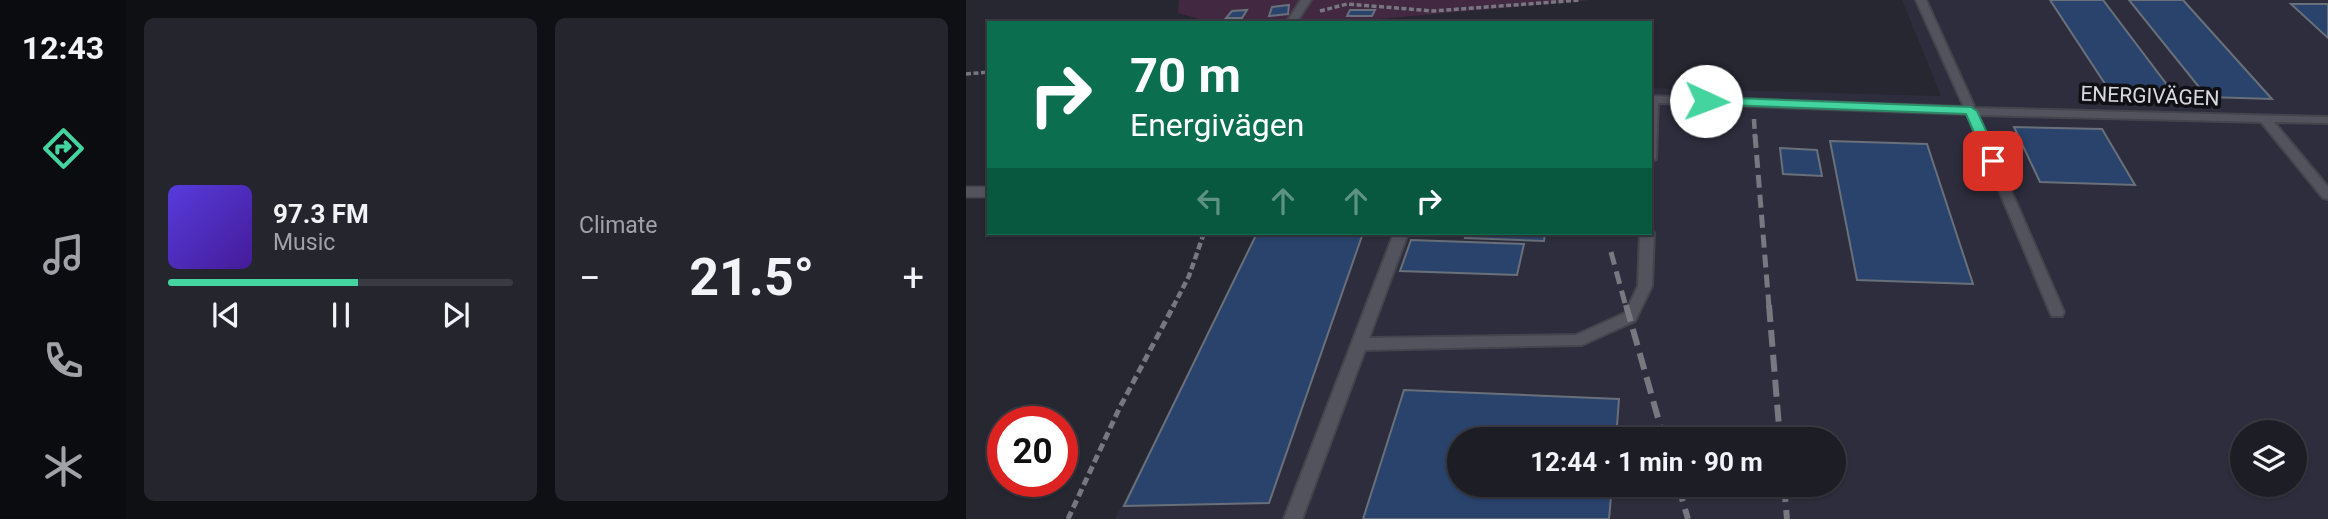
<!DOCTYPE html>
<meta charset="utf-8">
<style>
:root{--surface:#1c1d25;--page:#25262d;--text:#f1f3f6;--muted:#a0a2a7;--line:#3a3b42;--accent:#43d4a0}
body{margin:0;font-family:Roboto,sans-serif;background:var(--page);color:var(--text);height:100vh;display:flex;flex-direction:column;font-size:26px;white-space:nowrap}
*{box-sizing:border-box;margin:0}
p{font-size:23px;color:var(--muted)}
.icon{flex:none;width:38px;height:38px;fill:none;stroke:currentColor;stroke-width:2;stroke-linecap:round;stroke-linejoin:round}
.map{position:relative;flex:1;overflow:hidden}
.side{display:flex;flex-direction:column;gap:18px;padding:18px;background:#0f1014;width:840px}
.side>*{flex:none}
.top-card{position:absolute;left:21px;top:21px;width:665px;height:214px;border-radius:0px;box-shadow:0 2px 5px #0004,0 0 0 2px var(--line);background:#0b6e4f;color:#fff;overflow:hidden}
.controls{position:absolute;left:1264px;top:420px;display:grid;gap:14px}
.controls a{display:grid;place-items:center;width:77px;height:77px;border-radius:50%;background:var(--surface);box-shadow:0 2px 5px #0004,0 0 0 2px var(--line);font-size:35px}
.speed{position:absolute;left:21px;top:406px;display:flex;gap:14px;font-size:35px;font-weight:700;text-align:center}
.speed>*{display:grid;place-content:center;width:91px;height:91px;border-radius:50%;background:var(--surface);box-shadow:0 2px 5px #0004,0 0 0 2px var(--line);line-height:1}
.speed .limit{border:10px solid #d22;background:#fff;color:#111}
.pin{position:absolute;display:grid;place-items:center;width:60px;height:60px;color:#fff;margin:-30px;border-radius:14px;box-shadow:0 4px 10px #0006}
.me{position:absolute;width:77px;margin:-38px;rotate:92deg;stroke-linejoin:round;filter:drop-shadow(0 0 5px #0008)}
.turn{display:flex;align-items:center;gap:24px;height:147px;padding:0 28px;font-size:32px}
.turn .icon{width:91px;height:91px;stroke-width:2.5}
.turn b{display:block;font-size:49px;line-height:60px}
.lanes{display:flex;align-items:center;height:66px;padding:0 28px;background:#0003;justify-content:center;gap:35px;direction:ltr}
.lanes .off{opacity:.35}
.big{font-size:52px;font-weight:700;line-height:1.1}
.side .card{flex:1;display:flex;flex-direction:column;justify-content:center;gap:10px;min-width:0;padding:0 24px;border-radius:10px;background:var(--page)}
.song{display:flex;align-items:center;gap:21px}
.cover{width:84px;height:84px;border-radius:10px;background:linear-gradient(135deg,hsl(250 70% 55%),hsl(260 70% 35%))}
.played{height:7px;border-radius:4px;background:linear-gradient(90deg,var(--accent) 55%,var(--line) 55%)}
.keys{display:flex;justify-content:space-around;direction:ltr}
.heat{display:flex;justify-content:space-between;align-items:center;font-size:38px;direction:ltr}
.side .tiles{flex:1;display:grid;gap:18px;grid-template-columns:repeat(2,1fr)}
.trip{position:absolute;left:481px;top:427px;width:399px;height:70px;border-radius:35px;background:var(--surface);box-shadow:0 2px 5px #0004,0 0 0 2px var(--line);font-weight:700;line-height:70px;text-align:center}
main{display:flex;flex:1;min-height:0}
.menu{display:flex;flex-direction:column;width:126px;justify-content:space-around;align-items:center;background:#0b0c0f;color:var(--muted)}
.menu .icon{width:49px;height:49px}
.menu .selected{color:var(--accent)}
.menu b{font-size:32px;color:var(--text)}
.map>svg:first-child{display:block}
.built{fill:#2d2d3d;fill-rule:evenodd}
.green{fill:#422840}
.building{fill:#29436c;stroke:#69707a;stroke-width:2}
.lines{fill:none;stroke-linecap:round;stroke-linejoin:round}
.lane-casing{stroke:#43444c;stroke-width:4}
.street-casing{stroke:#43444c;stroke-width:3}
.path-far2{stroke:#767780;stroke-width:3.5;stroke-dasharray:5 2.5;stroke-linecap:butt}
.path-far1{stroke:#767780;stroke-width:4.5;stroke-dasharray:7 3.5;stroke-linecap:butt}
.path{stroke:#767780;stroke-width:5;stroke-dasharray:8 4.5;stroke-linecap:butt}
.lane{fill:#53535e;fill-rule:evenodd}
.street{fill:#53535e;fill-rule:evenodd}
.rail-far2{stroke:#787881;stroke-width:4.5;stroke-dasharray:10 5;stroke-linecap:butt}
.rail-far1{stroke:#787881;stroke-width:5;stroke-dasharray:13 7;stroke-linecap:butt}
.rail{stroke:#787881;stroke-width:6;stroke-dasharray:17 8;stroke-linecap:butt}
.route{fill:#43d4a0;stroke:#2c8a68;stroke-width:2}
.labels{text-anchor:middle;dominant-baseline:central;stroke-width:7;stroke-linejoin:round;paint-order:stroke}
.street-label{font-size:21px;fill:#d8d8df;stroke:#101014}
</style>
<main>
<nav class="menu">
<b>12:43</b>
<svg class="icon selected" aria-label="directions" viewBox="0 0 24 24"><path d="M12 3l9 9-9 9-9-9zM9 14v-3h6M13 9l2 2-2 2"/></svg>
<svg class="icon" aria-label="music" viewBox="0 0 24 24"><path d="M9 18V5l10-2v13"/><circle cx="6" cy="18" r="3"/><circle cx="16" cy="16" r="3"/></svg>
<svg class="icon" aria-label="phone" viewBox="0 0 24 24"><path d="M5 4h4l2 5-3 2q2 4 5 5l2-3 5 2v4C11 20 4 13 5 4z"/></svg>
<svg class="icon" aria-label="climate" viewBox="0 0 24 24"><path d="M12 3v18M4 7l16 10M4 17L20 7"/></svg>
</nav>
<section class="side">
<div class="tiles">
<div class="card">
<div class="song"><i class="cover"></i><div><b>97.3 FM</b><p>Music</p></div></div>
<div class="played"></div>
<div class="keys"><svg class="icon" aria-label="previous" viewBox="0 0 24 24"><path d="M18 5L8 12l10 7zM5 5v14"/></svg><svg class="icon" aria-label="pause" viewBox="0 0 24 24"><path d="M8 5v14M16 5v14"/></svg><svg class="icon" aria-label="next" viewBox="0 0 24 24"><path d="M6 5l10 7-10 7zM19 5v14"/></svg></div>
</div>
<div class="card"><p>Climate</p>
<div class="heat"><a>−</a><b class="big">21.5°</b><a>+</a></div>
</div>
</div>
</section>
<div class="map">
<svg width="1362" height="519" viewBox="0 0 1362 519">
<rect width="100%" height="100%" fill="#262731"/>
<path class="built" d="M936,0H1362V519H149L291,233H684V88L975,96ZM1276,432H1328V485H1276ZM494,439H868V485H494Z"/>
<polygon class="green" points="213,0 626,0 368,23 247,23 212,13"/>
<g class="building">
<polygon points="1084,0 1137,0 1211,98 1147,96"/>
<polygon points="1163,0 1217,0 1306,99 1241,97"/>
<polygon points="1325,4 1362,4 1362,38"/>
<polygon points="323,5 322,14 303,16 306,7"/>
<polygon points="281,10 276,18 260,18 266,11"/>
<polygon points="384,10 409,10 406,16 381,16"/>
<polygon points="1048,127 1136,129 1169,185 1074,182"/>
<polygon points="864,141 961,144 1007,284 891,280"/>
<polygon points="814,148 851,150 856,176 817,174"/>
<polygon points="291,233 397,233 303,503 158,506"/>
<polygon points="501,233 579,233 578,241 499,238"/>
<polygon points="445,240 558,244 551,275 434,271"/>
<polygon points="438,390 653,399 650,439 494,439 494,485 646,485 643,519 397,519"/>
</g>
<g class="lines">
<g class="lane-casing">
<g id="lane">
<polygon points="335,0 345,0 330,23 320,23"/>
<polygon points="950,0 960,0 1009,108 1362,117 1362,123 1308,122 1362,187 1362,199 1357,198 1295,122 1012,115 1098,312 1096,316 1086,316 1084,312 1001,114 692,103 690,159 684,163 684,96 998,107"/>
<polygon points="684,229 688,233 686,286 669,321 616,345 399,350 336,519 318,519 428,233 442,233 403,338 610,335 659,313 672,286 674,233 684,233"/>
</g>
</g>
<g class="street-casing">
<rect id="street" x="0" y="187" width="23" height="10"/>
</g>
<g class="path-far2">
<polyline points="354,11 381,4 467,11 615,0"/>
<polyline points="0,74 23,72"/>
</g>
<polyline class="path-far1" points="207,307 223,276 238,233"/>
<polyline class="path" points="102,519 153,409 208,305"/>
<use href="#lane" class="lane"/>
<use href="#street" class="street"/>
<polyline class="rail-far2" points="788,119 789,137"/>
<g class="rail-far1">
<polyline points="789,135 803,307"/>
<polyline points="645,252 660,307"/>
</g>
<g class="rail">
<polyline points="660,305 698,439"/>
<polyline points="803,305 814,439"/>
<polyline points="712,485 722,519"/>
<polyline points="818,485 821,519"/>
</g>
</g>
<polygon class="route" points="740,97 1005,107 1011,111 1034,161 1031,164 1022,164 1000,114 735,104 735,98"/>
<g class="labels">
<g class="street-label">
<text transform="translate(1184 96) rotate(2)">ENERGIVÄGEN</text>
</g>
</g>
</svg>
<div class="controls">
<a><svg class="icon" aria-label="layers" viewBox="0 0 24 24"><path d="M12 4l9 5-9 5-9-5zM3 14l9 5 9-5"/></svg></a>
</div>
<div class="speed"><div class="limit">20</div></div>
<div class="pin" style="left:1027px;top:161px;background:#d93025"><svg class="icon" aria-label="arrive" viewBox="0 0 24 24"><path d="M6 21V4h12l-3 4 3 4H6"/></svg></div>
<svg class="me" style="left:740px;top:101px" viewBox="-20 -20 40 40"><circle r="19" fill="#fff"/><path d="M0-13L10 11 0 6-10 11z" fill="#43d4a0"/></svg>
<div class="trip">12:44 · 1 min · 90 m</div>
<div class="top-card">
<div class="turn"><svg class="icon" aria-label="right" viewBox="0 0 24 24"><path d="M7 20v-9h11M14 6l5 5-5 5"/></svg><div><b>70 m</b>Energivägen</div></div>
<div class="lanes"><svg class="icon off" aria-label="left" viewBox="0 0 24 24"><path d="M17 20v-9H6M10 6l-5 5 5 5"/></svg><svg class="icon off" aria-label="ahead" viewBox="0 0 24 24"><path d="M12 20V5M6 11l6-6 6 6"/></svg><svg class="icon off" aria-label="ahead" viewBox="0 0 24 24"><path d="M12 20V5M6 11l6-6 6 6"/></svg><svg class="icon" aria-label="right" viewBox="0 0 24 24"><path d="M7 20v-9h11M14 6l5 5-5 5"/></svg></div>
</div>
</div>
</main>
